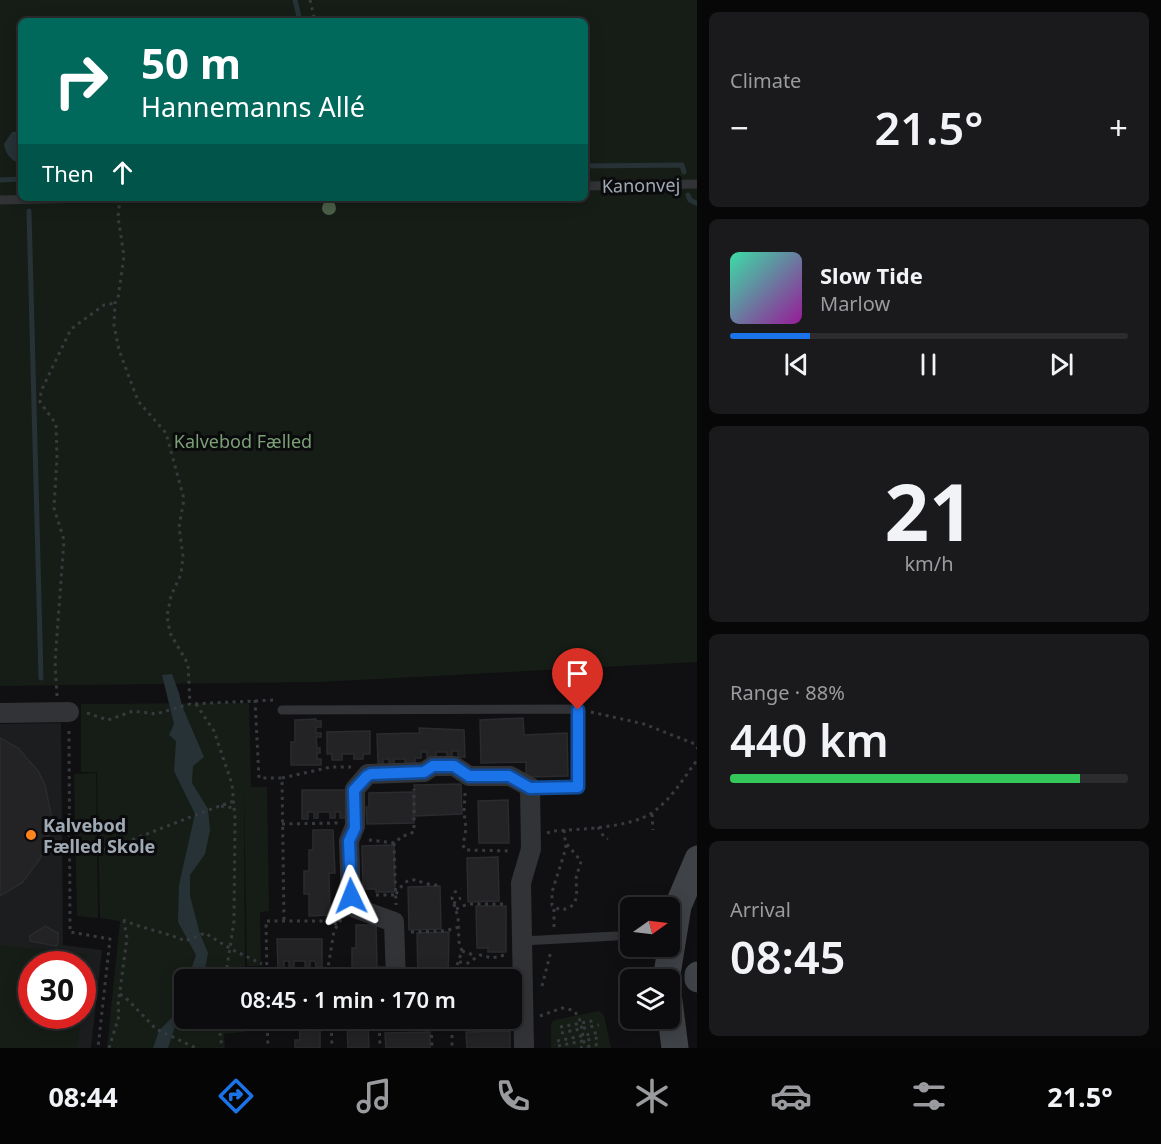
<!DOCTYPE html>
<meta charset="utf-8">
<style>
:root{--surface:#0c0c0e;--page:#1a1a1c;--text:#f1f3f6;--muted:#9a9b9e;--line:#2c2c2e;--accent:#1a73e8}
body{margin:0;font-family:"Noto Sans",sans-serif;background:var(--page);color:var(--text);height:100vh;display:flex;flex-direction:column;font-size:22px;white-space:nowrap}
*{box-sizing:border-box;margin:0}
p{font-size:20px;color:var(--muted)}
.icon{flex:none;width:33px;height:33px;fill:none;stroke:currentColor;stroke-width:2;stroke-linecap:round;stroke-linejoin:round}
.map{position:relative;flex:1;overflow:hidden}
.details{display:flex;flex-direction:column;gap:12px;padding:12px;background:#070708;width:464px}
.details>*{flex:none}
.banner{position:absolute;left:18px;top:18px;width:570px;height:183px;border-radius:9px;box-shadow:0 3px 15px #0003,0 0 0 2px var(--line);background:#00695c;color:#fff;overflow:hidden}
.needle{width:39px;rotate:76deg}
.tools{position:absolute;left:620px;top:897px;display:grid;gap:12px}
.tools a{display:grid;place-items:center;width:60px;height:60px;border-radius:9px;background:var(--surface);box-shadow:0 3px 15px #0003,0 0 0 2px var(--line);font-size:30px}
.speed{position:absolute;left:18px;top:951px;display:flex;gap:12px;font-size:30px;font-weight:700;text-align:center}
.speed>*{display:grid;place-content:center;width:78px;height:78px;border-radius:50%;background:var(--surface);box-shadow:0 3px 15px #0003,0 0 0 2px var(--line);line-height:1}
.speed .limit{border:9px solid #d22;background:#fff;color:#111}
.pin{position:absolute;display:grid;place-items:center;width:51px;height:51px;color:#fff;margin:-62px -26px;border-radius:50% 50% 50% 0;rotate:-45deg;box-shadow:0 0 6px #0007}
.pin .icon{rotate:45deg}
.me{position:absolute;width:66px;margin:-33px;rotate:358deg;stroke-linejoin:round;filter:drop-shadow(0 0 4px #0008)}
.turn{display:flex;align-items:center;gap:21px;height:126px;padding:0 24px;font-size:27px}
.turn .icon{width:78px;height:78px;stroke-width:2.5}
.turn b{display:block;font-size:42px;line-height:51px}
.then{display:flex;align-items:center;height:57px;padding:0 24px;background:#0003;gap:12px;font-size:22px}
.big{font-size:45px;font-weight:600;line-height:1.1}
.details .tile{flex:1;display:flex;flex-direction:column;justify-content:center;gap:9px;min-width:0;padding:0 21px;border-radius:9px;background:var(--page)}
.details .dial{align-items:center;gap:0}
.dial b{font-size:78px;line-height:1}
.song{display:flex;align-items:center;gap:18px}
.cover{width:72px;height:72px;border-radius:9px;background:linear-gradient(135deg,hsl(160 70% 55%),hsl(300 70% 35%))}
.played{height:6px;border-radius:3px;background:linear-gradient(90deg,var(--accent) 20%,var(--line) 20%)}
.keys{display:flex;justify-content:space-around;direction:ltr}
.heat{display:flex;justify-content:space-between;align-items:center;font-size:33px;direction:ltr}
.charge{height:9px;border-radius:4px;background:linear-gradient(90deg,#34c759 88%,var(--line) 0)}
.trip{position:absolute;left:174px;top:969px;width:348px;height:60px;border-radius:9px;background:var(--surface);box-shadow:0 3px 15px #0003,0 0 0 2px var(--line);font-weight:600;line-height:60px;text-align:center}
.dock{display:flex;height:96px;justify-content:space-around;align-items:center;background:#050506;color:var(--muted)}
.dock .icon{width:42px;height:42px}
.dock .active{color:var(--accent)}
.dock b{font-size:27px;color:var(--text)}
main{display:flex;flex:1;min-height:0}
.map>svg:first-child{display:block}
.built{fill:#1c1d1f;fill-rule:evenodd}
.green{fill:#161d16;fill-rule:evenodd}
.water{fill:#263236}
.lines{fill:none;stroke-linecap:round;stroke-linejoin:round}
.stream{stroke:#263236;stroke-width:5}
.building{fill:#232326;stroke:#2a2b2e;stroke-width:1.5}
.path{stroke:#373a3e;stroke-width:3;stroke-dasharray:3 4.5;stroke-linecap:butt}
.lane{stroke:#313337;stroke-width:9}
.street{stroke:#313337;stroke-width:20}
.secondary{stroke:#3f4247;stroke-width:27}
.tree{fill:#4b5f48}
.route-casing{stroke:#114b97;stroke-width:15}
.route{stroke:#1a73e8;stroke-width:10}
.poi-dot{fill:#ff841b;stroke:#0b0b0d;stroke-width:2}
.labels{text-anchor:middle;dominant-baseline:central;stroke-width:6;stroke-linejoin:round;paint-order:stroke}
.street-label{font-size:18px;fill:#a0aab4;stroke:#0b0b0d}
.park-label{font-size:18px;fill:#7ba075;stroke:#0b0b0d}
.poi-label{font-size:18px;font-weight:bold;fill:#a0aab4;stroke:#0b0b0d;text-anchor:start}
</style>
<main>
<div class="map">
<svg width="698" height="1048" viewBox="0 0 698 1048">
<rect width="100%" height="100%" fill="#101012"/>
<path class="built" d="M61,723L63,945L102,950L91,1048H0V724ZM32,964H82V1016H32Z"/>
<g class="green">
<path d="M0,0H697V662L320,682L0,686ZM21,21H585V198H21Z"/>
<polygon points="249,703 251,787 267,787 269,911 260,912 261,966 247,966 244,787 245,979 184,980 184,1018 245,1019 245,1032 224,1034 225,1048 107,1048 120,921 100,918 97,772 81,772 81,704"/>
<polygon points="96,773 98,918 77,916 74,774"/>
<polygon points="0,945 87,954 83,998 82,964 32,964 32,1016 81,1016 77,1048 0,1048"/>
<polygon points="599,1011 604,1016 611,1048 551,1048 551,1024 554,1020"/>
</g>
<g class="water">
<path d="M21,131V164C12,161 5,154 4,144L12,132Z"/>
<polygon points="172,674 179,693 182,706 204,757 193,766 192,783 208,809 210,830 205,854 190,875 190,896 200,934 208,953 203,979 188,979 196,955 178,922 179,885 195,814 174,771 176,741 169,735 174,724 162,675"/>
<polygon points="184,991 184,1010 178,1017 168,1048 153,1048 159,1031 178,1011"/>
</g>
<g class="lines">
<g class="stream">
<polyline points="295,0 300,21"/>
<polyline points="585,166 682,165 684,172"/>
<polyline points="0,180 21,179"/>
<polyline points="688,195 690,200 698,204"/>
<polyline points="29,211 41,678"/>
</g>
</g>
<g class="building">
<polygon points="523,718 524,735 567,733 568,776 526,777 526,762 481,763 480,720"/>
<polygon points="316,719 316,721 321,721 321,727 316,727 316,733 321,733 321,737 316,737 317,748 320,748 320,753 317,753 317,759 321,759 321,765 291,765 291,742 295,742 295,720"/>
<polygon points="419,728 464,730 465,757 458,757 458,751 452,751 452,757 447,757 447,752 436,752 436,757 427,757 427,752 421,752 421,758 415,758 415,763 405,764 405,759 394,759 394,764 389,764 389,759 383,759 383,764 378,764 377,734 420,733"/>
<polygon points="370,731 370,754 363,754 363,759 354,759 354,754 342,754 342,760 332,760 332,754 327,754 327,732"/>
<polygon points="0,738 18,748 38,771 45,785 51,814 50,830 40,859 22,883 0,896"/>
<polygon points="461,784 462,814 415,816 414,785"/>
<polygon points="302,790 346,790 347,818 340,818 340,812 335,812 335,818 330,818 330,812 318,812 318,818 314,818 314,812 308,812 308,819 302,819"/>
<polygon points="413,792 414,823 367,824 366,807 369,807 369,793"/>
<polygon points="508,800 509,843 479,843 478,801"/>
<polygon points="313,830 333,830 335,873 329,873 330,915 309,916 309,894 304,894 304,871 309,871 309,850 313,850"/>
<polygon points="394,845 395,889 394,892 376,892 376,889 363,889 362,846"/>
<polygon points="498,857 499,901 468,902 467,858"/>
<polygon points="440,886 441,929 409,930 408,887"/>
<polygon points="476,906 506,906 506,952 488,952 488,948 477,948"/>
<polygon points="356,925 376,925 377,967 384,967 384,980 358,980 358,968 352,968 352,948 356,948"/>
<polygon points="45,926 58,933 58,944 56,946 30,941 30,936"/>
<polygon points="449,932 448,980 430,980 430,977 418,977 417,933"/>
<polygon points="277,939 322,939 322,967 316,967 315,961 310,961 310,967 305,967 305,961 294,961 294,967 289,967 289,961 284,961 284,968 278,968"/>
<polygon points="507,972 507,980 463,980 463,973"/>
<polygon points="290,1018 320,1019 320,1048 295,1048 295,1040 300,1040 299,1020 290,1020"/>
<polygon points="347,1023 368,1023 369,1048 348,1048"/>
<polygon points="510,1031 510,1048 467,1048 466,1032"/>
<polygon points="430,1032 430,1048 386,1048 385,1033"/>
</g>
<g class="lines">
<g class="path">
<polyline points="310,0 315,21"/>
<polyline points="120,198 118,217 124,256 118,298 115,303 114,325 119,350 138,401 166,433 184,499 179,527 183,556 181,574 171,596 167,616 170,633 188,664 190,704"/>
<polyline points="57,696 55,662 64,540 54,508 57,457 56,424 40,402 41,391 71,329 104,305 115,303"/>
<polyline points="255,700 259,778 282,778 284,921"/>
<polyline points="196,704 214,731 232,784 235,818 234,921 225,980"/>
<polyline points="591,712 644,724 695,744 698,749"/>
<polyline points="87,713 108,720 133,711 156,714 190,704 275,700"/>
<polyline points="69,731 70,932 110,939 98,1048"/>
<polyline points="282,778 331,767 351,767"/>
<polyline points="465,793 464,812 466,829 463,845 465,850 511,851"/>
<polyline points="221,806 234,808"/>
<polyline points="652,814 653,830"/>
<polyline points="282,824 338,823"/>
<polyline points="598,827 604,837 608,839"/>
<path d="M564,830L566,848L552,892V905L560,910C579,908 577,895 576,881C576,874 580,867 581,861L566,843"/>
<path d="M547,833L553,831C580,829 631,828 653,812C672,799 684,777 698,759"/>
<polyline points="369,840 395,843 401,837 414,832 414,789"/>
<polyline points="394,843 396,905"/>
<path d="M104,850C147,835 190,816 234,801"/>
<path d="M396,894C412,868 417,886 438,885"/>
<polyline points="376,895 395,895"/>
<polyline points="454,904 456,900 461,898"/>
<polyline points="456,909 468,904 504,904"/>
<path d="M123,920C143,929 166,932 185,941L205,933L231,949L262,964"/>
<polyline points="554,927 554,908"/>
<polyline points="411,932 445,931 459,927"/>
<polyline points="462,951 476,956"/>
<polyline points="459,962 468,963 480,955 492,958 505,955"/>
<polyline points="266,973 327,973"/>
<polyline points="267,980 266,921 329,921 338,925"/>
<polyline points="326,980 334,931 342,918"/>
<polyline points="457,980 457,965 462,951 459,942 458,917 452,898 455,892 461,889"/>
<polyline points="542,986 551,951"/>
<polyline points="120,994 128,1000 156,1029 196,1048"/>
<path d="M540,1016L562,1008L573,1010C585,1022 580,1034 586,1048"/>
<polyline points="218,1018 222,1048"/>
<polyline points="267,1018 268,1048"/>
<polyline points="331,1018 332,1048"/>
<polyline points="379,1018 380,1048"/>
<polyline points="431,1020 432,1048"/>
<polyline points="560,1027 597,1020"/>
<polyline points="561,1033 599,1025"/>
<polyline points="452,1035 452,1048"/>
<polyline points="557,1041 600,1032"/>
<polyline points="558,1046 602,1037"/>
<polyline points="109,1048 119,1016 118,1005 127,938 124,922"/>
<polyline points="580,1048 600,1044"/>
</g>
<g class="lane">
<polyline points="585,186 698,184"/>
<polyline points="0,200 90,198"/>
<polyline points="282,710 578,709 578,787 530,787"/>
<polyline points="522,941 616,936"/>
</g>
<g class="street">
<polyline points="0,713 69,712"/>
<polyline points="396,980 394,922 355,908 351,903 349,841 355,826 355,789 368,774 424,772 433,766 454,766 469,776 510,776 530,787 531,849 521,883 524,1048"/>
<polyline points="450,1018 472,1018"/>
</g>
<g class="secondary">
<polyline points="698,975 698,979"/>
<polyline points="666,980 678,906 698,859"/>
<polyline points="669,1001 675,1048"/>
</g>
</g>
<circle class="tree" cx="329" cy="208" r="7"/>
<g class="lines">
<g class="route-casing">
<polyline id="route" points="351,896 349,841 355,828 354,790 367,776 371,774 424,772 433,766 454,766 469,776 509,776 530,788 578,787 578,710"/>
</g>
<use href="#route" class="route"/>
</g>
<circle class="poi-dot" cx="31" cy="835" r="6"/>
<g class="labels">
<g class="street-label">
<text transform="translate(641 185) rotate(-1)">Kanonvej</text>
</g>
<g class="park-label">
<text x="243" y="441">Kalvebod Fælled</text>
</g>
<g class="poi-label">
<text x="43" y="825">Kalvebod<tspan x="43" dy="21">Fælled Skole</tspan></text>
</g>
</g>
</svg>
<div class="tools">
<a><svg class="needle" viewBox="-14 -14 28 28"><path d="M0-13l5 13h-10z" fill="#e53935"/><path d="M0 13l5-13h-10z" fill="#9a9b9e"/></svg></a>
<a><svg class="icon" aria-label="layers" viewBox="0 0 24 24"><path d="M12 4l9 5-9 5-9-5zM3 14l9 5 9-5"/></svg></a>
</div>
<div class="speed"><div class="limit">30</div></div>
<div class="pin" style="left:578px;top:710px;background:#d93025"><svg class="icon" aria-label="arrive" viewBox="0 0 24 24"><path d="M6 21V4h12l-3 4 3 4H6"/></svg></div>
<svg class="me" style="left:351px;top:896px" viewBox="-20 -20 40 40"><path d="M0-17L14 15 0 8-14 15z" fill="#1a73e8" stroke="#fff" stroke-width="4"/></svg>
<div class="trip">08:45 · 1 min · 170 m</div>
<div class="banner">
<div class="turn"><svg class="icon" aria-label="right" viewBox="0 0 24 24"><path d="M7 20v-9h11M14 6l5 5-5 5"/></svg><div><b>50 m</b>Hannemanns Allé</div></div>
<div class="then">Then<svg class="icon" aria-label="ahead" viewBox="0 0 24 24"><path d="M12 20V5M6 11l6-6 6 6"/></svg></div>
</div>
</div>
<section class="details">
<div class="tile"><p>Climate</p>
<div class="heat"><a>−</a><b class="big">21.5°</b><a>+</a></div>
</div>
<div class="tile">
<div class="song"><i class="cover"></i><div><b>Slow Tide</b><p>Marlow</p></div></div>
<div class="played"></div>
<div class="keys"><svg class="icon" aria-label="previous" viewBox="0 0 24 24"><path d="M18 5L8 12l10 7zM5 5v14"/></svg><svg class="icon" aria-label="pause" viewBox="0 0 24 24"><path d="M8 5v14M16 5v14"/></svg><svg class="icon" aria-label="next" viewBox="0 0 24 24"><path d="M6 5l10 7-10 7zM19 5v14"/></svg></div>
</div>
<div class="tile dial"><b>21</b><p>km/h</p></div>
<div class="tile"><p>Range · 88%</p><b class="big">440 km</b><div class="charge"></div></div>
<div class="tile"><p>Arrival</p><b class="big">08:45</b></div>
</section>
</main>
<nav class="dock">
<b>08:44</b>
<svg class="icon active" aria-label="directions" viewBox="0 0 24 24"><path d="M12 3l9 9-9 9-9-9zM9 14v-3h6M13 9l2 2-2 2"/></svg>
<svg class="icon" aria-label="music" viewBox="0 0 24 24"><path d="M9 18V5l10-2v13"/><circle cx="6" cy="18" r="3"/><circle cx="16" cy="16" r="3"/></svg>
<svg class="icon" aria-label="phone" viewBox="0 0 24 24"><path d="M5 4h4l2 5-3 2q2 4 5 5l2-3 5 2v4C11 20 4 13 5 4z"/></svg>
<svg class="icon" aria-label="climate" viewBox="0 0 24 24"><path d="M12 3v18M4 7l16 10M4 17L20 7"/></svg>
<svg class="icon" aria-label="car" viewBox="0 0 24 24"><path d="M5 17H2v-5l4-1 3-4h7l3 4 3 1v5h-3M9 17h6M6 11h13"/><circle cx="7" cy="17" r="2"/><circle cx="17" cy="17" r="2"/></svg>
<svg class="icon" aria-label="filters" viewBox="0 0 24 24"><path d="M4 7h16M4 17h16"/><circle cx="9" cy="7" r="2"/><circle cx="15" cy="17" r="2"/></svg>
<b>21.5°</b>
</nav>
